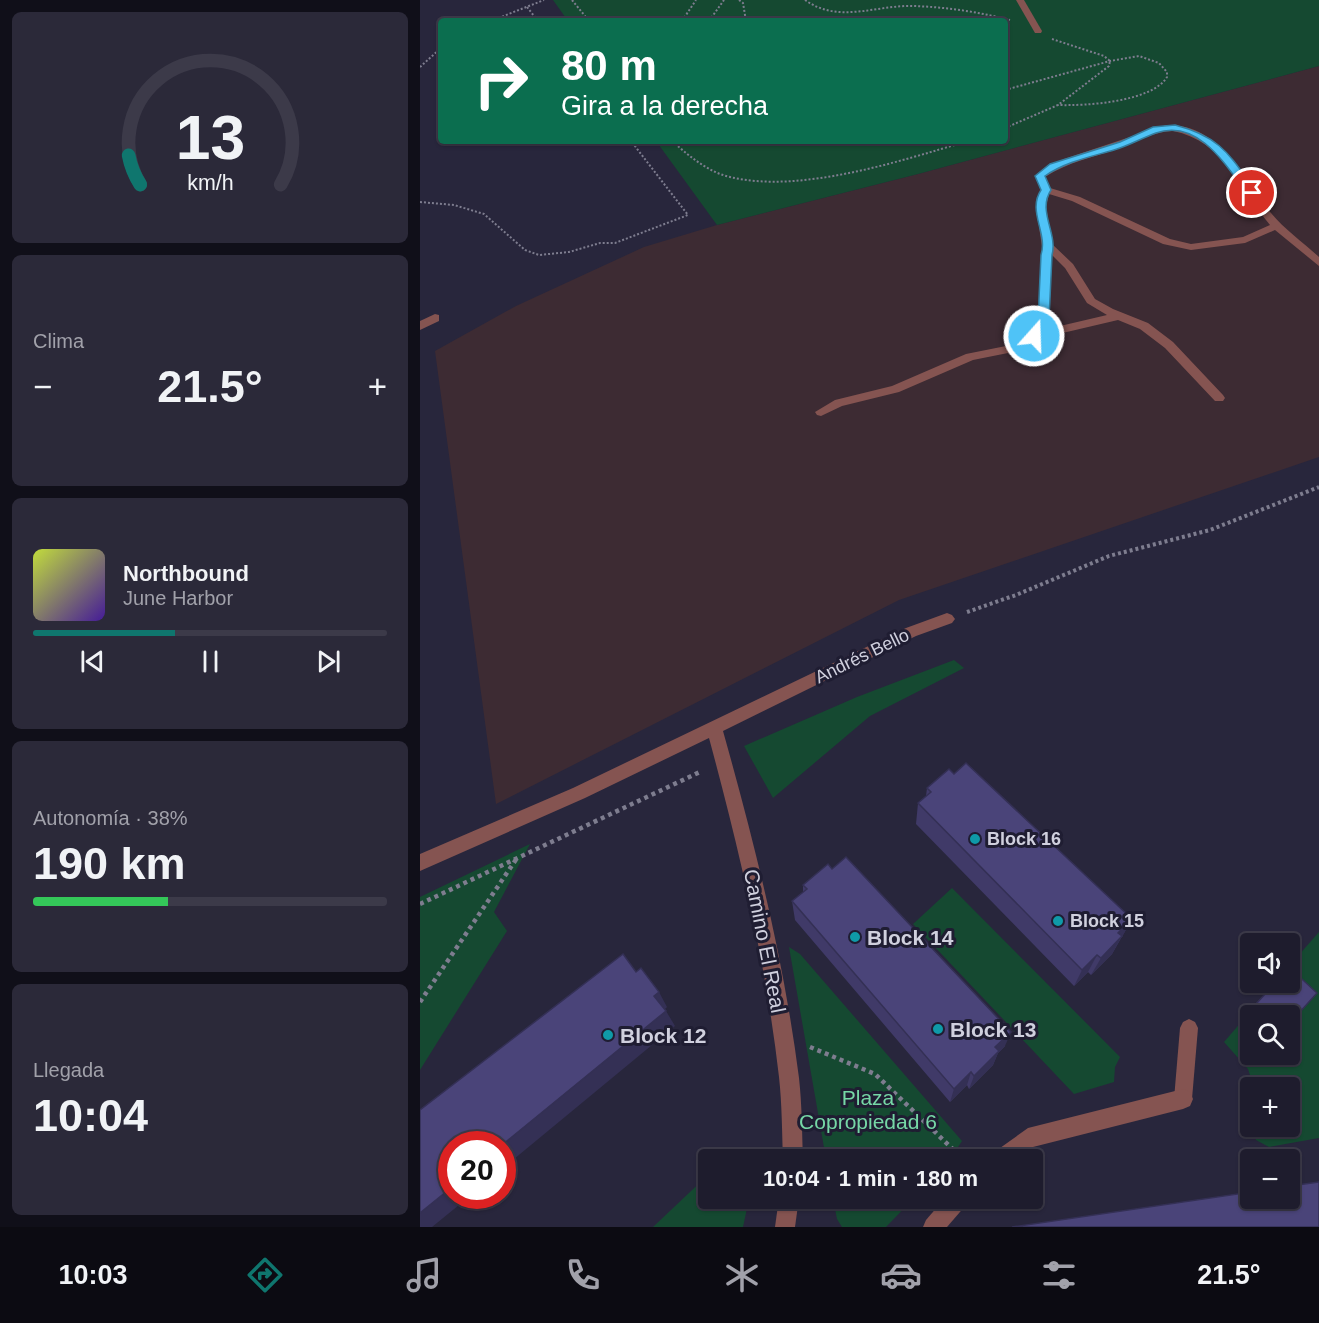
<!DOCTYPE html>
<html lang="es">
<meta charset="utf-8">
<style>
:root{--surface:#1e1c2d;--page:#2b2939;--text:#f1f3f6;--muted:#a1a1aa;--line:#3c3a49;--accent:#0f766e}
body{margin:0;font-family:Arial,sans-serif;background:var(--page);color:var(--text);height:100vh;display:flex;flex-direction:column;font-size:22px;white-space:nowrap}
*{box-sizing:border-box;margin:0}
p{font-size:20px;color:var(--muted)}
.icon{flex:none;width:33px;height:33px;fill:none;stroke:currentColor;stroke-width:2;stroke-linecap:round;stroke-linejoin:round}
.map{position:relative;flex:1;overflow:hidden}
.sheet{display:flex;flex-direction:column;gap:12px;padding:12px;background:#100f19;width:420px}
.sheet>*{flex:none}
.hud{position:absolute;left:18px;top:18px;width:570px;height:126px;border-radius:6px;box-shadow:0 2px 4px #0004,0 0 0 2px var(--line);background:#0b6e4f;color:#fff;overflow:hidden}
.controls{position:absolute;left:820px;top:933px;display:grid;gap:12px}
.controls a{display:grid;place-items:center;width:60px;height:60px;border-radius:6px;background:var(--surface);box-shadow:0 2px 4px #0004,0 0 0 2px var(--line);font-size:30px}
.speed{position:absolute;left:18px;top:1131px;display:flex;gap:12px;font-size:30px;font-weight:700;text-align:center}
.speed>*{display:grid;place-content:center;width:78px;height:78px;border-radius:50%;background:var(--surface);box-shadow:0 2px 4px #0004,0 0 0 2px var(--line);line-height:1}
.speed .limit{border:9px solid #d22;background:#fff;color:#111}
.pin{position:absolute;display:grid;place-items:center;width:51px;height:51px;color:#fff;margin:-26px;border:3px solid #fff;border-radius:50%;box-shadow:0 2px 6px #0007}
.me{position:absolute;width:66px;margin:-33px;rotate:20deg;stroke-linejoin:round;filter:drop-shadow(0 0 4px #0008)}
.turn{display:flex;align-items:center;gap:21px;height:126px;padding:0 24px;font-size:27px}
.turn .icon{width:78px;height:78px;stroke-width:2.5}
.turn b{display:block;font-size:42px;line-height:51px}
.big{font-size:45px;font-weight:600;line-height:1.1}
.sheet .widget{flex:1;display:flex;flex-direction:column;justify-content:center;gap:9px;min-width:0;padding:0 21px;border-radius:9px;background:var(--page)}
.sheet .dial{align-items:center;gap:0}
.dial svg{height:156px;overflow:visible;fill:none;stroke:var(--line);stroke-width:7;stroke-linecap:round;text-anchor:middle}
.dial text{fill:var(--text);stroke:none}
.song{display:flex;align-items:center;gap:18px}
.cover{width:72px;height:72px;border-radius:9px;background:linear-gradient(135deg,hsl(70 70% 55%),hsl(260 70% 35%))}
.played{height:6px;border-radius:3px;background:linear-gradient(90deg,var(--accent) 40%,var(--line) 40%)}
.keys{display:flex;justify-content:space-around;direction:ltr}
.heat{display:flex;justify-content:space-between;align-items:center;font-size:33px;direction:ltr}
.charge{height:9px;border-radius:4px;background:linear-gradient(90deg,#34c759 38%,var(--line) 0)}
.trip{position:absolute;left:278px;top:1149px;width:345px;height:60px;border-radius:6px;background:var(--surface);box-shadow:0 2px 4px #0004,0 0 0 2px var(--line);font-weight:600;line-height:60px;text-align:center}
.dock{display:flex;height:96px;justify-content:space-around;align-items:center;background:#0c0b12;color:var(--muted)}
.dock .icon{width:42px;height:42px}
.dock .active{color:var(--accent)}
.dock b{font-size:27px;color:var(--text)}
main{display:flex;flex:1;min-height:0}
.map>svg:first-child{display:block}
.industrial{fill:#3d2b33}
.green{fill:#154931;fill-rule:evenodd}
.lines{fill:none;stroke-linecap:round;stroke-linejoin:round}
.path-far2{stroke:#7e7d8f;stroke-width:2;stroke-dasharray:2 2;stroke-linecap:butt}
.path-far1{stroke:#7e7d8f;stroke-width:4;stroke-dasharray:3 3;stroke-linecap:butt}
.path{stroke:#7e7d8f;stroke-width:4.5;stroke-dasharray:4 4;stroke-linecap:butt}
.service{fill:#855451;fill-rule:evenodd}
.minor{fill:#855451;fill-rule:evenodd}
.wall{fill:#403a68}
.shaded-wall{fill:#343055}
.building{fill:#4a4479;stroke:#343055;stroke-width:1.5}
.route{fill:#4fc3f7;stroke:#337fa1;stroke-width:1.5}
.culture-dot{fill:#0f9aa8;stroke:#1f1d32;stroke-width:2}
.labels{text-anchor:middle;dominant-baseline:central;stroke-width:6;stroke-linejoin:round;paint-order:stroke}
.street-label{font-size:18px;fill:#d0d0de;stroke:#1f1d32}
.poi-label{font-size:18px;font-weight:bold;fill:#d0d0de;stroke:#1f1d32;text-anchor:start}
.near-poi-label{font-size:21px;font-weight:bold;fill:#d0d0de;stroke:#1f1d32;text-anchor:start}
.near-street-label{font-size:21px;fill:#d0d0de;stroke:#1f1d32}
.near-park-label{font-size:21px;fill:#76d7a6;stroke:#1f1d32}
</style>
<main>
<section class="sheet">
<div class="widget dial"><svg viewBox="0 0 100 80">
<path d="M14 69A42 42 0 1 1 86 69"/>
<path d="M14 69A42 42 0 0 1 8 54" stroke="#0f766e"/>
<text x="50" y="56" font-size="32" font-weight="700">13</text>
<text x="50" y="72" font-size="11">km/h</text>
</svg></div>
<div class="widget"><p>Clima</p>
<div class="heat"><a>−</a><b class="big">21.5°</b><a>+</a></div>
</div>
<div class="widget">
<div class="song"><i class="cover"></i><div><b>Northbound</b><p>June Harbor</p></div></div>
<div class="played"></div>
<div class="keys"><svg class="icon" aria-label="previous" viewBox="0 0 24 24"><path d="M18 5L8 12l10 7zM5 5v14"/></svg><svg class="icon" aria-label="pause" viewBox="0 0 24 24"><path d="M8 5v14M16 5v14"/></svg><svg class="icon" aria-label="next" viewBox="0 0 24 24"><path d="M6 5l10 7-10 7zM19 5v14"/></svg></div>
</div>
<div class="widget"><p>Autonomía · 38%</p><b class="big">190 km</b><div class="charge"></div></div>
<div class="widget"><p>Llegada</p><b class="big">10:04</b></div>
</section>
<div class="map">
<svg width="899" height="1227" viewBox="0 0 899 1227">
<rect width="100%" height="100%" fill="#28263c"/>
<polygon class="industrial" points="899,66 899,457 479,600 76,804 15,351 96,306 224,247 297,225 498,174"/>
<g class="green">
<polygon points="133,0 899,0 899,66 498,174 297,225 236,141 585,141 585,21 148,21"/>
<polygon points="534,660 544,668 450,716 353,798 324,746 437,697"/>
<polygon points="110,844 74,912 87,931 0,1070 0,897"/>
<polygon points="532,888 700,1057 695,1067 694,1082 654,1094 493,924"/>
<path d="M899,932V1138L849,1147L836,1140L832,1127L870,1126V1088L834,1087L828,1069L804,1042L855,983L870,982V965ZM831,1016H870V1054H831Z"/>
<polygon points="369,947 380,954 542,1141 530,1159 406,1159"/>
<polygon points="288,1175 288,1198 329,1199 323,1227 233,1227"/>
<polygon points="413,1199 413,1198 493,1199 466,1227 422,1227 417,1219"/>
</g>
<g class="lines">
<g class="path-far2">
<polyline points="152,0 169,21"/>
<polyline points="319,0 323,3 326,21"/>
<path d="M385,0C419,24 455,5 493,6C526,7 559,12 590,20"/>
<polyline points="107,7 118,21"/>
<polyline points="71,21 124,0"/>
<polyline points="262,21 276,0"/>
<polyline points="289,21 304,0"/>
<polyline points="632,39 684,56 690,61"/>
<polyline points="0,67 21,48"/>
<path d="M585,90L690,61L719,56L739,63L747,72V77C732,102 665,106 638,105"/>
<polyline points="585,128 638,105 689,66 690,61"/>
<path d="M252,141C269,156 288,172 310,177C380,194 480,161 548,141"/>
<polyline points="0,202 34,205 64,214 105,250 119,255 149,252 180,243 195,243 268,215 211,141"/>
</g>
<polyline class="path-far1" points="547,612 596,595 689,556 790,530 899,487"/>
<g class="path">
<polyline points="0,904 282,771"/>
<polyline points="0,1002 97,858"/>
<polyline points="390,1047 455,1074 544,1160"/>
</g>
<g class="service">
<polygon points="596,0 604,0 622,31 621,33 615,33"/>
<path d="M746,125C801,124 821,177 851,213C865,230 883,242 899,257V266L855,230L825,243L771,250L743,244L652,201L629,194L626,206L632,244L653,264L675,299L693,309L728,323L753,342L803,395L805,398L803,401H795L745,348L720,329L698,320L617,339L593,352L553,360L479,392L422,406L401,416L397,415L395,412L415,400L472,386L546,354L586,346L610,333L619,320L622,247L616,206L621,190L615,176L644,159ZM753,131C804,141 820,189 850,225L823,237L771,244L750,239L660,197L630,188L625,177C648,162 674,157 700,148C718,142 734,131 753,131ZM631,254L645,268L667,303L687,315L623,330L629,320Z"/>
<polygon points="769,1019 775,1022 778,1028 772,1099 769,1105 763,1108 757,1105 754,1099 760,1028 763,1022"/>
</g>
<g class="minor">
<polygon points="15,314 19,315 19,321 0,330 0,321"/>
<path d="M527,613L532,615L535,619L532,623L496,636L303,731C335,845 364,960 379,1078C382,1105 382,1132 383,1160H363C362,1132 362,1104 359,1077C346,963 319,849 289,738L165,798L0,871V854L153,788L486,628Z"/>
<polygon points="763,1089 770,1092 773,1099 770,1106 763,1109 613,1147 597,1160 570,1160 573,1153 608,1128"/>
<polygon points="359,1198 379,1198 375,1227 355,1227"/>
<polygon points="525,1198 549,1198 546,1205 527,1227 503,1227 506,1220"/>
</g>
</g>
<g class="wall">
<polygon points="534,774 712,919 692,954 671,975 668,972 654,986 496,824 498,803 506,796 507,788"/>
<polygon points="383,885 585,1046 578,1053 573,1065 549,1089 547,1085 530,1102 375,920 372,901 383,892"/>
<polygon points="855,982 870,1016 841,1016 833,1007"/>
</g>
<g class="shaded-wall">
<polygon points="712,919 702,937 698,933"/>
<polygon points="702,936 692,954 671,975 681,958"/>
<polygon points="677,955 668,972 654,986 662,970"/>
<polygon points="239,992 247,1007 243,1011 234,996"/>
<polygon points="246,1011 255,1026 82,1169 82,1145"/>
<polygon points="591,1032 585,1046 578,1053 573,1065 549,1089 554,1076 575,1047"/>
<polygon points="551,1072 547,1085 530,1102 534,1089"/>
<polygon points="32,1187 32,1196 50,1196 12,1227 0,1227 0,1213"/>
</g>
<g class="building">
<polygon points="546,763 712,919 698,933 702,936 681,958 677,955 662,970 498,803 511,792 507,788 529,769 534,774"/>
<polygon points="426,857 591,1032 575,1047 579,1051 554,1076 551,1072 534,1089 372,901 387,889 383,885 408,864 412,869"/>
<polygon points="203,954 216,972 221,968 239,992 234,996 246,1011 82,1145 32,1144 32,1187 0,1213 0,1110"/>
<polygon points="870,968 897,993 870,1023 870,1016 848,1016 836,1004 856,982 870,982"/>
<polygon points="899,1182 899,1227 592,1227 831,1192 831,1198 870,1198 870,1186"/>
</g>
<path class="route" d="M755,125C802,137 810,156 837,193L828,195C807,167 779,118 736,133C722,138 708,146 694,150C670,157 645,162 625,176L631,190C617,211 638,233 632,255L629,320L618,339H610L609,336L618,320L621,255C628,233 607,211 621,190L615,176L630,164L700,142L733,127Z"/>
<g class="culture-dot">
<circle cx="555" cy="839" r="6"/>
<circle cx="638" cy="921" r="6"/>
<circle cx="435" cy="937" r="6"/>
<circle cx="518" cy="1029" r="6"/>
<circle cx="188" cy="1035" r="6"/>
</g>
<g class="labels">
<g class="street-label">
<text transform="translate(442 656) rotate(-26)">Andrés Bello</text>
</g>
<g class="poi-label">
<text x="567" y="839">Block 16</text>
<text x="650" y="921">Block 15</text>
</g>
<g class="near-poi-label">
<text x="447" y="937">Block 14</text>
<text x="530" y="1029">Block 13</text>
<text x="200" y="1035">Block 12</text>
</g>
<g class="near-street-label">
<text transform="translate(345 941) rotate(79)">Camino El Real</text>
</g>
<g class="near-park-label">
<text x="448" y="1097">Plaza<tspan x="448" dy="24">Copropiedad 6</tspan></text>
</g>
</g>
</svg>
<div class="controls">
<a><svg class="icon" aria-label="sound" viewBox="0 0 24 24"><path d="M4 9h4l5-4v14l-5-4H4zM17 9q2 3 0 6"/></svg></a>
<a><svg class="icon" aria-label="search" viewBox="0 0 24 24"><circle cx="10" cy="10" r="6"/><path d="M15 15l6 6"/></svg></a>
<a>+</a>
<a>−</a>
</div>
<div class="speed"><div class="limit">20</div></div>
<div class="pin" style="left:832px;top:193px;background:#d93025"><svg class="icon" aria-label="arrive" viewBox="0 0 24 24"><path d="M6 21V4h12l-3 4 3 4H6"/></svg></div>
<svg class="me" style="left:614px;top:336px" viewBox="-20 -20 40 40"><circle r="17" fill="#4fc3f7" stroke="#fff" stroke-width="3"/><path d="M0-11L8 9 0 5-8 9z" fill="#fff"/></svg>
<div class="trip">10:04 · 1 min · 180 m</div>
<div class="hud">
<div class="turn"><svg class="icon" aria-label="right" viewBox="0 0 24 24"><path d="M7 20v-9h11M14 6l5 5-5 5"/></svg><div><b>80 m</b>Gira a la derecha</div></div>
</div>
</div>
</main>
<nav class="dock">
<b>10:03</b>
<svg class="icon active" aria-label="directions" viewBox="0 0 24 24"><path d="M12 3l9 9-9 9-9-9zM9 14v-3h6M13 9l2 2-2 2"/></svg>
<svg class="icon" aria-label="music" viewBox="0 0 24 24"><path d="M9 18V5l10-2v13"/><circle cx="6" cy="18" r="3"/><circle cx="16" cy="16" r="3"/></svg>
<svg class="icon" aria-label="phone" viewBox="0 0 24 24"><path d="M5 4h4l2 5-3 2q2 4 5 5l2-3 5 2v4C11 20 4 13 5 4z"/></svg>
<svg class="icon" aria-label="climate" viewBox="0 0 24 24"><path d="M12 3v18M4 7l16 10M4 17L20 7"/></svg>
<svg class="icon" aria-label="car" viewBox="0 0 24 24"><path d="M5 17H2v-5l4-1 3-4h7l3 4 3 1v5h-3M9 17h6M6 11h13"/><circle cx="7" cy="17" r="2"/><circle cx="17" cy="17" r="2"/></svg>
<svg class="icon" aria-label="filters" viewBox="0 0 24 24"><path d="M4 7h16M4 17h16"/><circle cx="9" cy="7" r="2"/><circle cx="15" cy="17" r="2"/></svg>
<b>21.5°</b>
</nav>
